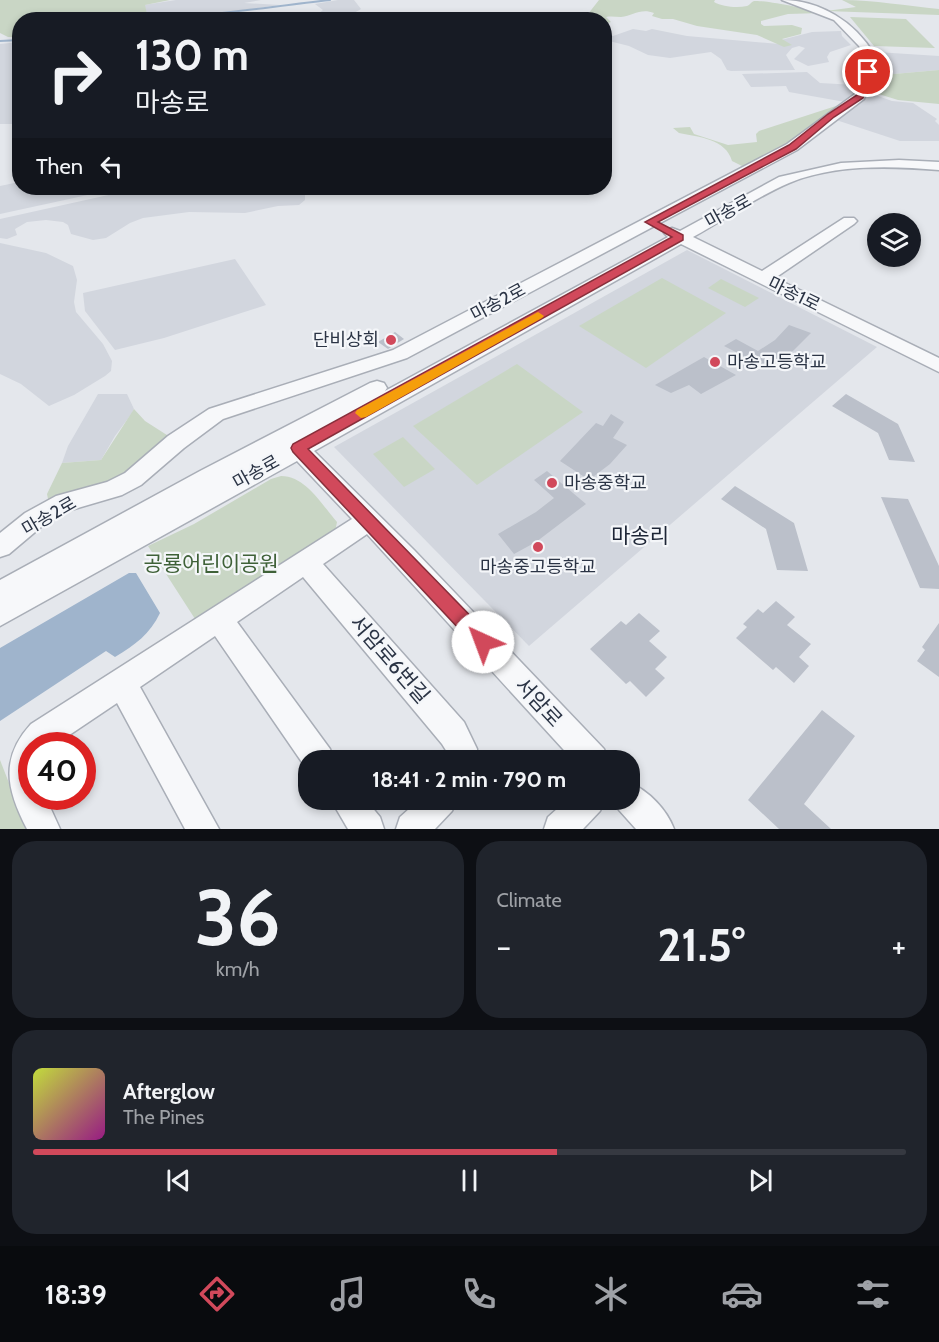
<!DOCTYPE html>
<meta charset="utf-8">
<style>
:root{--surface:#171b24;--page:#20242c;--text:#f1f3f6;--muted:#9ea1a6;--line:#363941;--accent:#d1495b}
body{margin:0;font-family:Cabin,"Noto Sans KR",sans-serif;background:var(--page);color:var(--text);height:100vh;display:flex;flex-direction:column;font-size:22px;white-space:nowrap}
*{box-sizing:border-box;margin:0}
p{font-size:20px;color:var(--muted)}
.icon{flex:none;width:33px;height:33px;fill:none;stroke:currentColor;stroke-width:2;stroke-linecap:round;stroke-linejoin:round}
.map{position:relative;height:829px;overflow:hidden}
.details{display:flex;flex-direction:column;gap:12px;padding:12px;background:#0d0f14;flex:1}
.details>*{flex:none}
.banner{position:absolute;left:12px;top:12px;width:600px;height:183px;border-radius:24px;box-shadow:0 3px 9px #0003;background:#171b24;color:var(--text);overflow:hidden}
.fabs{position:absolute;left:867px;top:213px;display:grid;gap:12px}
.fabs a{display:grid;place-items:center;width:54px;height:54px;border-radius:50%;background:var(--surface);box-shadow:0 3px 9px #0003;font-size:30px}
.speed{position:absolute;left:18px;top:732px;display:flex;gap:12px;font-size:30px;font-weight:700;text-align:center}
.speed>*{display:grid;place-content:center;width:78px;height:78px;border-radius:50%;background:var(--surface);box-shadow:0 3px 9px #0003;line-height:1}
.speed .limit{border:9px solid #d22;background:#fff;color:#111}
.pin{position:absolute;display:grid;place-items:center;width:51px;height:51px;color:#fff;margin:-26px;border:3px solid #fff;border-radius:50%;box-shadow:0 2px 6px #0007}
.me{position:absolute;width:66px;margin:-33px;rotate:317deg;stroke-linejoin:round;filter:drop-shadow(0 0 4px #0008)}
.turn{display:flex;align-items:center;gap:21px;height:126px;padding:0 24px;font-size:27px}
.turn .icon{width:78px;height:78px;stroke-width:2.5}
.turn b{display:block;font-size:42px;line-height:51px}
.then{display:flex;align-items:center;height:57px;padding:0 24px;background:#0003;gap:12px;font-size:22px}
.big{font-size:45px;font-weight:800;line-height:1.1}
.details .card{flex:1;display:flex;flex-direction:column;justify-content:center;gap:9px;min-width:0;padding:0 21px;border-radius:24px;background:var(--page)}
.details .dial{align-items:center;gap:0}
.dial b{font-size:78px;line-height:1}
.song{display:flex;align-items:center;gap:18px}
.cover{width:72px;height:72px;border-radius:9px;background:linear-gradient(135deg,hsl(70 70% 55%),hsl(310 70% 35%))}
.played{height:6px;border-radius:3px;background:linear-gradient(90deg,var(--accent) 60%,var(--line) 60%)}
.keys{display:flex;justify-content:space-around;direction:ltr}
.heat{display:flex;justify-content:space-between;align-items:center;font-size:33px;direction:ltr}
.details .tiles{flex:1;display:grid;gap:12px;grid-template-columns:1fr 1fr}
.card:last-child{grid-column:span 2}
.trip{position:absolute;left:298px;top:750px;width:342px;height:60px;border-radius:24px;background:var(--surface);box-shadow:0 3px 9px #0003;font-weight:800;line-height:60px;text-align:center}
.tabs{display:flex;height:96px;justify-content:space-around;align-items:center;background:#090b0e;color:var(--muted)}
.tabs .icon{width:42px;height:42px}
.tabs .active{color:var(--accent)}
.tabs b{font-size:27px;color:var(--text)}
.map>svg:first-child{display:block}
.built{fill:#d2d6de}
.green{fill:#c9d6c5}
.water{fill:#9fb4cc}
.lines{fill:none;stroke-linecap:round;stroke-linejoin:round}
.stream{stroke:#9fb4cc;stroke-width:2}
.building{fill:#bbc0ca}
.minor-casing{stroke:#a9aeb7;stroke-width:3}
.minor{fill:#f7f8fa;fill-rule:evenodd}
.route{fill:#d1495b;stroke:#882f3b;stroke-width:1.5}
.slow{fill:#f59e0b}
.poi-dot{fill:#d1495b;stroke:#f4f6f9;stroke-width:2}
.labels{text-anchor:middle;dominant-baseline:central;stroke-width:4.5;stroke-linejoin:round;paint-order:stroke}
.street-label{font-size:18px;fill:#2b3445;stroke:#f4f6f9}
.poi-label{font-size:18px;fill:#2b3445;stroke:#f4f6f9;text-anchor:start}
.quarter-label{font-size:21px;fill:#1d2536;stroke:#f4f6f9}
.near-park-label{font-size:21px;fill:#3f6138;stroke:#f4f6f9}
.near-street-label{font-size:21px;fill:#2b3445;stroke:#f4f6f9}
</style>
<div class="map">
<svg width="939" height="829" viewBox="0 0 939 829">
<rect width="100%" height="100%" fill="#e4e7ec"/>
<g class="built">
<polygon points="176,0 261,0 244,3 280,5 205,15 137,19 147,14 144,5"/>
<polygon points="338,0 354,0 361,9 347,17 312,19 323,10 315,4"/>
<polygon points="633,29 646,31 652,29 687,36 791,45 781,40 812,32 841,31 842,36 851,45 830,52 827,57 829,62 808,66 794,59 805,48 799,46 792,48 786,55 795,70 731,71 727,70 721,59 711,52 670,58 648,55 629,46 605,40 604,34 613,36"/>
<polygon points="19,42 19,124 0,124 0,44"/>
<polygon points="876,52 939,56 939,70 871,76 878,65"/>
<polygon points="807,72 820,83 856,85 855,94 845,102 789,92 786,86 751,87 742,74"/>
<polygon points="867,92 892,101 913,103 937,119 935,121 939,125 939,141 900,141 833,119 862,100"/>
<polygon points="19,182 20,188 120,188 0,214 0,186"/>
<polygon points="140,188 305,188 305,200 299,205 278,206 245,213 189,212 143,218 130,223 106,238 93,240 71,234 68,225 63,222 46,220 27,222 15,229 17,235 7,239 0,238 0,219"/>
<polygon points="0,243 46,253 73,266 77,280 74,302 76,312 103,344 112,361 111,371 105,376 74,395 49,406 21,384 0,374"/>
<polygon points="687,250 877,347 529,646 334,447"/>
<polygon points="235,259 266,305 164,338 115,350 85,311 83,293"/>
<polygon points="98,394 127,394 134,409 132,413 115,436 101,460 62,463 68,446"/>
</g>
<g class="green">
<polygon points="0,0 170,0 145,5 147,14 135,19 20,20 19,37 8,37 0,33"/>
<path d="M599,0H715L714,2C723,7 737,8 747,6C750,5 751,2 754,1C765,0 809,9 821,13L788,14L761,21V24L764,26L792,25L802,28L801,34L782,39L792,45L784,47L757,35L697,26L673,19H662L652,16L654,13C640,8 633,16 621,17C616,17 611,16 606,17L611,22L605,24L604,20H577L588,14Z"/>
<path d="M842,0C874,0 907,6 939,9V15L826,11L856,7Z"/>
<polygon points="850,17 906,19 935,48 874,46"/>
<polygon points="939,70 939,104 898,100 869,91 871,76"/>
<path d="M842,104L790,143L744,167L732,161C726,139 699,137 679,133L673,128L690,127L694,134L728,145L757,142L756,134L759,131Z"/>
<polygon points="662,278 726,313 646,368 579,326"/>
<polygon points="721,279 759,298 745,307 708,288"/>
<polygon points="517,364 583,412 477,485 413,426"/>
<polygon points="134,409 145,421 170,437 127,477 54,500 48,499 47,494 62,463 101,460"/>
<polygon points="403,437 435,469 404,487 373,454"/>
<path d="M281,476C306,476 322,505 337,522L335,532L197,622L148,546L194,524L271,479Z"/>
<polygon points="0,760 27,829 0,829"/>
</g>
<path class="water" d="M129,573H136L160,613C150,634 135,645 115,657L106,651L0,721V648Z"/>
<g class="lines">
<g class="stream">
<path d="M160,18C217,16 273,6 330,0"/>
<polyline points="0,41 20,40"/>
</g>
</g>
<g class="building">
<polygon points="789,325 811,333 794,350 769,369 724,346 736,339 758,351 775,340"/>
<polygon points="395,332 404,339 388,349 378,342"/>
<polygon points="704,357 736,375 701,394 689,385 671,393 655,385"/>
<polygon points="846,394 898,424 915,462 889,460 878,433 832,406"/>
<polygon points="611,414 624,422 613,438 627,445 610,464 589,480 560,461 596,423 603,426"/>
<polygon points="547,471 586,504 536,542 514,554 498,534 536,512 554,498 534,480"/>
<polygon points="735,486 794,523 808,571 777,570 766,529 721,499"/>
<polygon points="881,497 908,499 939,566 939,589 920,588"/>
<polygon points="776,601 795,617 787,625 811,644 799,657 809,666 794,683 776,667 773,670 736,638 747,627 743,624 758,609 763,613"/>
<polygon points="639,613 660,631 649,641 667,657 655,669 665,678 646,697 630,681 626,684 590,649 621,621 626,625"/>
<polygon points="939,623 939,677 917,661 925,650 922,647"/>
<polygon points="822,710 855,736 804,804 831,829 779,829 748,800"/>
</g>
<g class="lines">
<g class="minor-casing">
<g id="minor">
<path d="M782,0C820,0 855,22 874,54L864,99L797,150L407,358L223,419L184,448L141,485L122,495L71,510L41,527L9,554L0,557V533L25,513L56,496L107,482L125,473L168,436L209,409L393,350L787,144L855,94L864,54L859,46L834,20Z"/>
<path d="M899,160L939,162V170C891,166 835,164 789,183C756,197 724,220 693,237L762,271L844,218H854L857,221L854,224L775,278L939,358V372L681,244L314,451L414,550L604,749L608,760H573L367,534L323,564L464,722L477,749V760H447V752L442,744L303,577L237,622L330,749L334,760H309L308,771L215,636L140,687L219,829H185L117,703L53,746H32V796H45L60,829H27C6,789 0,758 31,724L352,519L297,461L0,626V580L200,471L370,383L377,381L384,383L387,388L385,391L668,237L664,233L666,230L672,228L680,231L779,177L841,163Z"/>
<path d="M630,783C649,791 667,810 674,829H636L619,810L614,800H630Z"/>
<polygon points="331,800 366,800 380,817 384,829 348,829"/>
<polygon points="419,800 457,800 452,811 435,829 396,829 400,817"/>
<polygon points="567,800 605,800 600,811 583,829 544,829 548,817"/>
</g>
</g>
<use href="#minor" class="minor"/>
</g>
<polygon class="route" points="868,70 871,72 863,98 834,117 796,149 658,222 683,235 683,240 308,449 490,636 492,642 490,648 483,650 477,648 293,452 291,448 293,444 672,237 645,222 789,145 828,114 857,95 864,72"/>
<polygon class="slow" points="538,312 544,316 542,318 366,417 361,418 355,413 357,410"/>
<g class="poi-dot">
<circle cx="391" cy="340" r="6"/>
<circle cx="715" cy="362" r="6"/>
<circle cx="552" cy="483" r="6"/>
<circle cx="538" cy="547" r="6"/>
</g>
<g class="labels">
<g class="street-label">
<text transform="translate(728 211) rotate(-29)">마송로</text>
<text transform="translate(794 294) rotate(26)">마송1로</text>
<text transform="translate(498 302) rotate(-28)">마송2로</text>
<text transform="translate(256 472) rotate(-29)">마송로</text>
<text transform="translate(49 516) rotate(-30)">마송2로</text>
</g>
<g class="poi-label">
<text x="379" y="340" text-anchor="end">단비상회</text>
<text x="727" y="362">마송고등학교</text>
<text x="564" y="483">마송중학교</text>
<text x="538" y="567" text-anchor="middle">마송중고등학교</text>
</g>
<g class="quarter-label">
<text x="640" y="535">마송리</text>
</g>
<g class="near-park-label">
<text x="211" y="563">공룡어린이공원</text>
</g>
<g class="near-street-label">
<text transform="translate(390 659) rotate(49)">서암로6번길</text>
<text transform="translate(539 702) rotate(47)">서암로</text>
</g>
</g>
</svg>
<div class="fabs">
<a><svg class="icon" aria-label="layers" viewBox="0 0 24 24"><path d="M12 4l9 5-9 5-9-5zM3 14l9 5 9-5"/></svg></a>
</div>
<div class="speed"><div class="limit">40</div></div>
<div class="pin" style="left:868px;top:72px;background:#d93025"><svg class="icon" aria-label="arrive" viewBox="0 0 24 24"><path d="M6 21V4h12l-3 4 3 4H6"/></svg></div>
<svg class="me" style="left:483px;top:642px" viewBox="-20 -20 40 40"><circle r="19" fill="#fff"/><path d="M0-13L10 11 0 6-10 11z" fill="#d1495b"/></svg>
<div class="trip">18:41 · 2 min · 790 m</div>
<div class="banner">
<div class="turn"><svg class="icon" aria-label="right" viewBox="0 0 24 24"><path d="M7 20v-9h11M14 6l5 5-5 5"/></svg><div><b>130 m</b>마송로</div></div>
<div class="then">Then<svg class="icon" aria-label="left" viewBox="0 0 24 24"><path d="M17 20v-9H6M10 6l-5 5 5 5"/></svg></div>
</div>
</div>
<section class="details">
<div class="tiles">
<div class="card dial"><b>36</b><p>km/h</p></div>
<div class="card"><p>Climate</p>
<div class="heat"><a>−</a><b class="big">21.5°</b><a>+</a></div>
</div>
<div class="card">
<div class="song"><i class="cover"></i><div><b>Afterglow</b><p>The Pines</p></div></div>
<div class="played"></div>
<div class="keys"><svg class="icon" aria-label="previous" viewBox="0 0 24 24"><path d="M18 5L8 12l10 7zM5 5v14"/></svg><svg class="icon" aria-label="pause" viewBox="0 0 24 24"><path d="M8 5v14M16 5v14"/></svg><svg class="icon" aria-label="next" viewBox="0 0 24 24"><path d="M6 5l10 7-10 7zM19 5v14"/></svg></div>
</div>
</div>
</section>
<nav class="tabs">
<b>18:39</b>
<svg class="icon active" aria-label="directions" viewBox="0 0 24 24"><path d="M12 3l9 9-9 9-9-9zM9 14v-3h6M13 9l2 2-2 2"/></svg>
<svg class="icon" aria-label="music" viewBox="0 0 24 24"><path d="M9 18V5l10-2v13"/><circle cx="6" cy="18" r="3"/><circle cx="16" cy="16" r="3"/></svg>
<svg class="icon" aria-label="phone" viewBox="0 0 24 24"><path d="M5 4h4l2 5-3 2q2 4 5 5l2-3 5 2v4C11 20 4 13 5 4z"/></svg>
<svg class="icon" aria-label="climate" viewBox="0 0 24 24"><path d="M12 3v18M4 7l16 10M4 17L20 7"/></svg>
<svg class="icon" aria-label="car" viewBox="0 0 24 24"><path d="M5 17H2v-5l4-1 3-4h7l3 4 3 1v5h-3M9 17h6M6 11h13"/><circle cx="7" cy="17" r="2"/><circle cx="17" cy="17" r="2"/></svg>
<svg class="icon" aria-label="filters" viewBox="0 0 24 24"><path d="M4 7h16M4 17h16"/><circle cx="9" cy="7" r="2"/><circle cx="15" cy="17" r="2"/></svg>
</nav>
